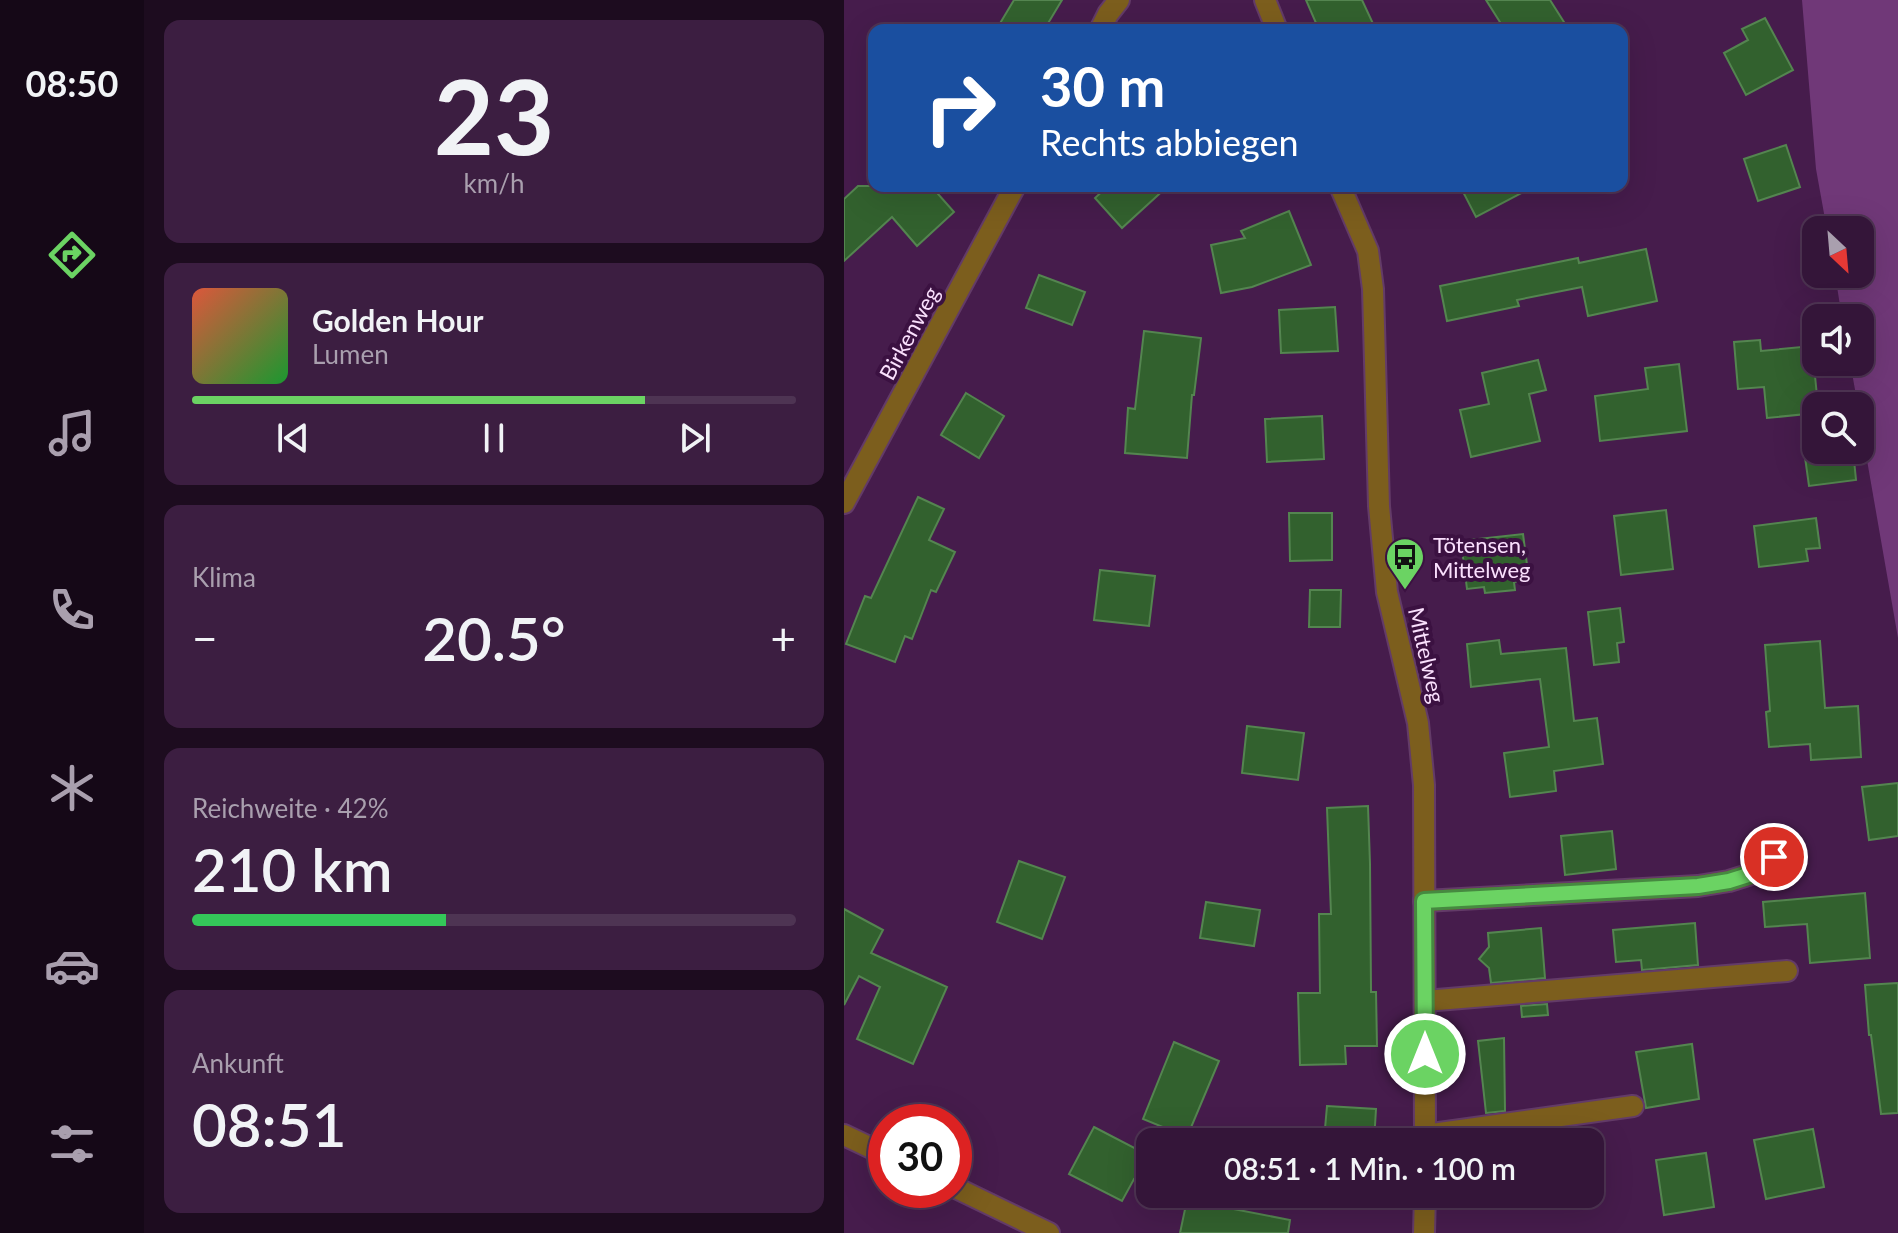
<!DOCTYPE html>
<html lang="de">
<meta charset="utf-8">
<style>
:root{--surface:#341539;--page:#3c1e41;--text:#f1f3f6;--muted:#a99fae;--line:#4e3453;--accent:#6bd363}
body{margin:0;font-family:Lato,sans-serif;background:var(--page);color:var(--text);height:100vh;display:flex;flex-direction:column;font-size:30px;white-space:nowrap}
*{box-sizing:border-box;margin:0}
p{font-size:26px;color:var(--muted)}
.icon{flex:none;width:44px;height:44px;fill:none;stroke:currentColor;stroke-width:2;stroke-linecap:round;stroke-linejoin:round}
.map{position:relative;flex:1;overflow:hidden}
.drawer{display:flex;flex-direction:column;gap:20px;padding:20px;background:#1d0c1f;width:700px}
.drawer>*{flex:none}
.hud{position:absolute;left:24px;top:24px;width:760px;height:168px;border-radius:16px;box-shadow:0 8px 32px #0002,0 0 0 2px var(--line);background:#1a4fa0;color:#fff;overflow:hidden}
.needle{width:52px;rotate:154deg}
.buttons{position:absolute;left:958px;top:216px;display:grid;gap:16px}
.buttons a{display:grid;place-items:center;width:72px;height:72px;border-radius:16px;background:var(--surface);box-shadow:0 8px 32px #0002,0 0 0 2px var(--line);font-size:40px}
.speed{position:absolute;left:24px;top:1104px;display:flex;gap:16px;font-size:40px;font-weight:700;text-align:center}
.speed>*{display:grid;place-content:center;width:104px;height:104px;border-radius:50%;background:var(--surface);box-shadow:0 8px 32px #0002,0 0 0 2px var(--line);line-height:1}
.speed .limit{border:12px solid #d22;background:#fff;color:#111}
.pin{position:absolute;display:grid;place-items:center;width:68px;height:68px;color:#fff;margin:-34px;border:4px solid #fff;border-radius:50%;box-shadow:0 2px 8px #0007}
.me{position:absolute;width:88px;margin:-44px;rotate:0deg;stroke-linejoin:round;filter:drop-shadow(0 0 6px #0008)}
.turn{display:flex;align-items:center;gap:28px;height:168px;padding:0 40px;font-size:36px}
.turn .icon{width:104px;height:104px;stroke-width:2.5}
.turn b{display:block;font-size:56px;line-height:68px}
.big{font-size:60px;font-weight:600;line-height:1.1}
.drawer .tile{flex:1;display:flex;flex-direction:column;justify-content:center;gap:12px;min-width:0;padding:0 28px;border-radius:16px;background:var(--page)}
.drawer .dial{align-items:center;gap:0}
.dial b{font-size:104px;line-height:1}
.song{display:flex;align-items:center;gap:24px}
.cover{width:96px;height:96px;border-radius:12px;background:linear-gradient(135deg,hsl(10 70% 55%),hsl(130 70% 35%))}
.played{height:8px;border-radius:4px;background:linear-gradient(90deg,var(--accent) 75%,var(--line) 75%)}
.keys{display:flex;justify-content:space-around;direction:ltr}
.heat{display:flex;justify-content:space-between;align-items:center;font-size:44px;direction:ltr}
.charge{height:12px;border-radius:6px;background:linear-gradient(90deg,#34c759 42%,var(--line) 0)}
.trip{position:absolute;left:292px;top:1128px;width:468px;height:80px;border-radius:16px;background:var(--surface);box-shadow:0 8px 32px #0002,0 0 0 2px var(--line);font-weight:600;line-height:80px;text-align:center}
main{display:flex;flex:1;min-height:0}
.dock{display:flex;flex-direction:column;width:144px;justify-content:space-around;align-items:center;background:#150817;color:var(--muted)}
.dock .icon{width:56px;height:56px}
.dock .active{color:var(--accent)}
.dock b{font-size:36px;color:var(--text)}
.map>svg:first-child{display:block}
.green{fill:#703878}
.building{fill:#32612e;stroke:#548550;stroke-width:2}
.lines{fill:none;stroke-linecap:round;stroke-linejoin:round}
.service-casing{stroke:#633b68;stroke-width:24}
.minor-casing{stroke:#633b68;stroke-width:24}
.service{stroke:#7c5e1d;stroke-width:20}
.minor{stroke:#7c5e1d;stroke-width:20}
.route-casing{stroke:#468940;stroke-width:20}
.route{stroke:#6bd363;stroke-width:14}
.labels{text-anchor:middle;dominant-baseline:central;stroke-width:8;stroke-linejoin:round;paint-order:stroke}
.street-label{font-size:22px;fill:#fae0fd;stroke:#3b1141}
.poi-label{font-size:22px;fill:#fae0fd;stroke:#3b1141;text-anchor:start}
</style>
<main>
<nav class="dock">
<b>08:50</b>
<svg class="icon active" aria-label="directions" viewBox="0 0 24 24"><path d="M12 3l9 9-9 9-9-9zM9 14v-3h6M13 9l2 2-2 2"/></svg>
<svg class="icon" aria-label="music" viewBox="0 0 24 24"><path d="M9 18V5l10-2v13"/><circle cx="6" cy="18" r="3"/><circle cx="16" cy="16" r="3"/></svg>
<svg class="icon" aria-label="phone" viewBox="0 0 24 24"><path d="M5 4h4l2 5-3 2q2 4 5 5l2-3 5 2v4C11 20 4 13 5 4z"/></svg>
<svg class="icon" aria-label="climate" viewBox="0 0 24 24"><path d="M12 3v18M4 7l16 10M4 17L20 7"/></svg>
<svg class="icon" aria-label="car" viewBox="0 0 24 24"><path d="M5 17H2v-5l4-1 3-4h7l3 4 3 1v5h-3M9 17h6M6 11h13"/><circle cx="7" cy="17" r="2"/><circle cx="17" cy="17" r="2"/></svg>
<svg class="icon" aria-label="filters" viewBox="0 0 24 24"><path d="M4 7h16M4 17h16"/><circle cx="9" cy="7" r="2"/><circle cx="15" cy="17" r="2"/></svg>
</nav>
<section class="drawer">
<div class="tile dial"><b>23</b><p>km/h</p></div>
<div class="tile">
<div class="song"><i class="cover"></i><div><b>Golden Hour</b><p>Lumen</p></div></div>
<div class="played"></div>
<div class="keys"><svg class="icon" aria-label="previous" viewBox="0 0 24 24"><path d="M18 5L8 12l10 7zM5 5v14"/></svg><svg class="icon" aria-label="pause" viewBox="0 0 24 24"><path d="M8 5v14M16 5v14"/></svg><svg class="icon" aria-label="next" viewBox="0 0 24 24"><path d="M6 5l10 7-10 7zM19 5v14"/></svg></div>
</div>
<div class="tile"><p>Klima</p>
<div class="heat"><a>−</a><b class="big">20.5°</b><a>+</a></div>
</div>
<div class="tile"><p>Reichweite · 42%</p><b class="big">210 km</b><div class="charge"></div></div>
<div class="tile"><p>Ankunft</p><b class="big">08:51</b></div>
</section>
<div class="map">
<svg width="1054" height="1233" viewBox="0 0 1054 1233">
<rect width="100%" height="100%" fill="#461c4c"/>
<polygon class="green" points="958,0 1054,0 1054,638 1016,420 1016,406 1014,406 1006,362 1016,362 1016,318 998,318 991,274 1016,274 1016,230 983,230 972,169"/>
<g class="building">
<polygon points="170,0 218,0 200,30 152,30"/>
<polygon points="462,0 518,0 532,30 475,30"/>
<polygon points="642,0 706,0 725,30 661,30"/>
<polygon points="921,18 949,70 902,95 880,53 904,40 898,29"/>
<polygon points="942,145 956,187 914,201 900,159"/>
<polygon points="14,186 87,186 110,212 73,246 48,217 0,261 0,199"/>
<polygon points="264,186 324,186 278,228 251,198"/>
<polygon points="616,186 691,186 632,217"/>
<polygon points="445,211 467,265 408,287 377,293 367,245 401,238 397,231"/>
<polygon points="802,249 813,301 744,316 738,287 673,300 675,306 603,321 596,286 734,258 735,263"/>
<polygon points="195,275 241,292 228,325 182,308"/>
<polygon points="491,307 494,351 437,353 435,310"/>
<polygon points="300,331 357,338 350,395 348,395 343,458 281,453 284,408 291,409"/>
<polygon points="916,340 917,351 968,346 974,406 972,406 972,413 923,418 920,387 894,389 890,342"/>
<polygon points="694,360 702,390 685,394 696,441 627,457 616,410 645,404 638,373"/>
<polygon points="835,364 843,431 756,441 751,396 804,389 801,368"/>
<polygon points="122,393 160,416 135,458 97,435"/>
<polygon points="478,416 480,459 423,462 421,419"/>
<polygon points="960,450 1009,450 1012,480 965,486"/>
<polygon points="74,497 100,509 85,540 111,552 92,592 87,590 68,639 61,636 51,662 2,644 21,596 27,598"/>
<polygon points="822,510 829,569 777,575 770,516"/>
<polygon points="445,513 488,513 488,560 446,561"/>
<polygon points="972,518 976,548 962,549 964,561 915,567 910,526"/>
<polygon points="679,534 685,580 670,582 671,590 641,593 640,587 623,589 617,541"/>
<polygon points="256,570 311,576 305,626 250,620"/>
<polygon points="466,590 497,590 496,627 465,627"/>
<polygon points="776,608 780,642 773,643 775,662 750,665 744,612"/>
<polygon points="655,640 657,654 722,648 730,721 753,718 759,764 710,771 712,791 666,797 660,753 705,747 696,679 627,687 623,644"/>
<polygon points="976,641 981,708 1014,706 1017,757 967,760 966,744 925,747 922,712 926,711 921,645"/>
<polygon points="403,726 460,733 454,780 398,773"/>
<polygon points="1054,783 1054,836 1025,840 1018,787"/>
<polygon points="524,806 526,864 527,992 532,992 533,1046 501,1046 502,1064 456,1065 454,993 476,993 475,914 487,914 483,808"/>
<polygon points="768,831 772,869 721,875 717,836"/>
<polygon points="175,861 221,877 198,939 153,922"/>
<polygon points="1021,893 1026,958 966,963 963,924 921,927 919,902"/>
<polygon points="362,902 416,910 410,946 356,938"/>
<polygon points="0,909 39,930 27,953 103,987 69,1064 13,1039 36,987 15,976 0,1005"/>
<polygon points="851,923 854,965 798,970 797,960 772,962 769,930"/>
<polygon points="697,928 701,978 647,983 645,968 635,959 645,947 644,933"/>
<polygon points="1054,983 1054,1113 1037,1114 1027,1035 1025,1035 1021,985"/>
<polygon points="703,1004 704,1015 678,1017 677,1006"/>
<polygon points="660,1038 661,1111 642,1113 634,1041"/>
<polygon points="330,1042 375,1061 343,1137 299,1119"/>
<polygon points="848,1044 855,1099 802,1108 792,1052"/>
<polygon points="483,1106 532,1109 530,1142 480,1140"/>
<polygon points="250,1127 306,1156 306,1187 290,1179 278,1201 225,1174"/>
<polygon points="969,1129 980,1187 922,1199 910,1140"/>
<polygon points="862,1153 870,1207 820,1215 812,1160"/>
<polygon points="343,1200 446,1220 444,1233 336,1233"/>
</g>
<g class="lines">
<g class="service-casing">
<g id="service">
<polyline points="580,901 854,886 885,881 920,870 930,857"/>
<polyline points="581,1001 943,971"/>
<polyline points="581,1135 789,1106"/>
</g>
</g>
<g class="minor-casing">
<g id="minor">
<polyline points="421,0 433,30"/>
<polyline points="256,30 264,14 275,0"/>
<polyline points="496,186 524,251 529,289 535,506 543,592 574,723 580,785 581,1142"/>
<polyline points="0,503 171,186"/>
<polyline points="0,1135 42,1155"/>
<polyline points="110,1187 205,1233"/>
<polyline points="580,1233 581,1194"/>
</g>
</g>
<use href="#service" class="service"/>
<use href="#minor" class="minor"/>
</g>
<g class="lines">
<g class="route-casing">
<polyline id="route" points="581,1054 580,901 854,886 885,881 920,870 930,857"/>
</g>
<use href="#route" class="route"/>
</g>
<defs>
<g id="bus-pin" transform="scale(2)"><path d="M0 17L-7.5 6A9.5 9.5 0 1 1 7.5 6Z" fill="#6bd363" stroke="#3b1141"/><path d="M-5-6H5V4H4V6H2V4H-2V6H-4V4H-5ZM-3.5-4V0h7V-4ZM-3.5 1.2v1.5H-2V1.2ZM2 1.2v1.5H3.5V1.2Z" fill="#111"/></g>
</defs>
<g fill-rule="evenodd">
<use href="#bus-pin" x="561" y="557"/>
</g>
<g class="labels">
<g class="street-label">
<text transform="translate(65 333) rotate(-62)">Birkenweg</text>
<text transform="translate(583 655) rotate(77)">Mittelweg</text>
</g>
<g class="poi-label">
<text x="589" y="544">Tötensen,<tspan x="589" dy="25">Mittelweg</tspan></text>
</g>
</g>
</svg>
<div class="buttons">
<a><svg class="needle" viewBox="-14 -14 28 28"><path d="M0-13l5 13h-10z" fill="#e53935"/><path d="M0 13l5-13h-10z" fill="#a99fae"/></svg></a>
<a><svg class="icon" aria-label="sound" viewBox="0 0 24 24"><path d="M4 9h4l5-4v14l-5-4H4zM17 9q2 3 0 6"/></svg></a>
<a><svg class="icon" aria-label="search" viewBox="0 0 24 24"><circle cx="10" cy="10" r="6"/><path d="M15 15l6 6"/></svg></a>
</div>
<div class="speed"><div class="limit">30</div></div>
<div class="pin" style="left:930px;top:857px;background:#d93025"><svg class="icon" aria-label="arrive" viewBox="0 0 24 24"><path d="M6 21V4h12l-3 4 3 4H6"/></svg></div>
<svg class="me" style="left:581px;top:1054px" viewBox="-20 -20 40 40"><circle r="17" fill="#6bd363" stroke="#fff" stroke-width="3"/><path d="M0-11L8 9 0 5-8 9z" fill="#fff"/></svg>
<div class="trip">08:51 · 1 Min. · 100 m</div>
<div class="hud">
<div class="turn"><svg class="icon" aria-label="right" viewBox="0 0 24 24"><path d="M7 20v-9h11M14 6l5 5-5 5"/></svg><div><b>30 m</b>Rechts abbiegen</div></div>
</div>
</div>
</main>
